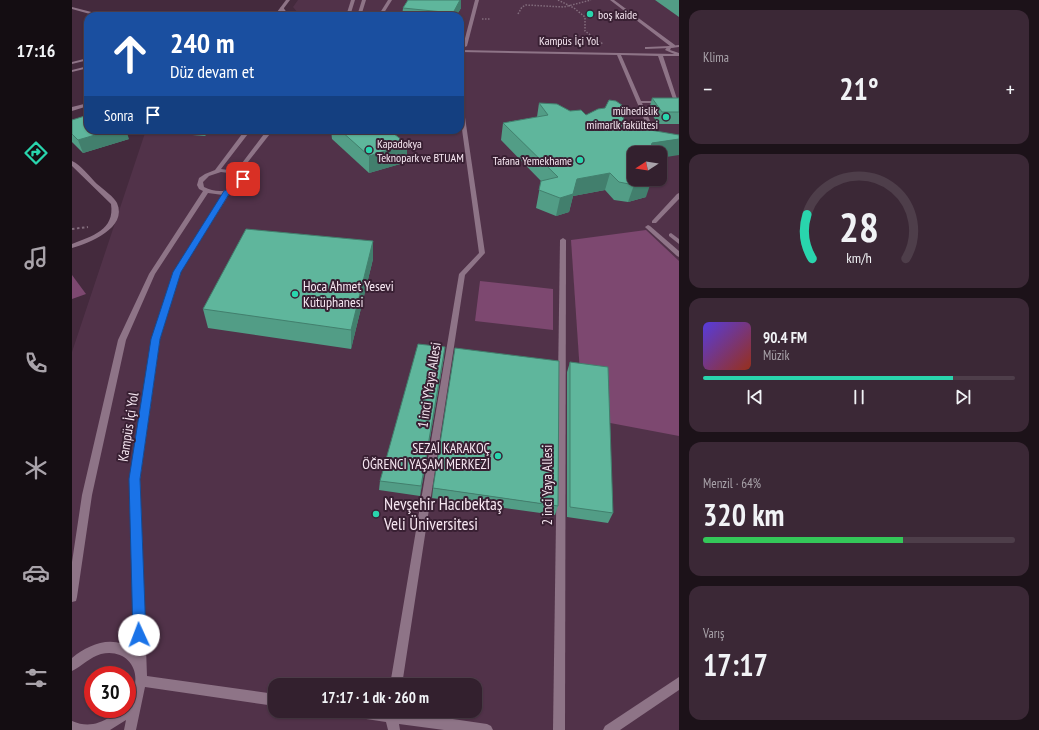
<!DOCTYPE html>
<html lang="tr">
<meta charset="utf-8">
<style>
:root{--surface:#33202e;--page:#3b2836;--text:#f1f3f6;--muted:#a9a3aa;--line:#4e3e4a;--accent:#29d5ad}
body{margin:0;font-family:"PT Sans Narrow",sans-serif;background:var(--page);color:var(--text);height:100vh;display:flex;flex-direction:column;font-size:15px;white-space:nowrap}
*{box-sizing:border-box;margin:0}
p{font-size:13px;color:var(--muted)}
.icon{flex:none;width:22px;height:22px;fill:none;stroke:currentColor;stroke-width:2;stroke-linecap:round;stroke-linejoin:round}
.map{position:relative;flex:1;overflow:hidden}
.panel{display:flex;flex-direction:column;gap:10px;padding:10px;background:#1c1219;width:360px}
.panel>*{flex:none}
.banner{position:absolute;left:12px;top:12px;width:380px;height:122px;border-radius:12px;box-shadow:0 1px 3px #0004,0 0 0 1px var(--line);background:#1a4fa0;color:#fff;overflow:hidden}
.needle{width:26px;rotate:258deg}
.tools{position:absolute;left:555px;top:146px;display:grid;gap:8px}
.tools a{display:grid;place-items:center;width:40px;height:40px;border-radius:8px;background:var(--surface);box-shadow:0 1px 3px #0004,0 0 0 1px var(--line);font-size:20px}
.speed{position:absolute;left:12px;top:666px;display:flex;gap:8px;font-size:20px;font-weight:700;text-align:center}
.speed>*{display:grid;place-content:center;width:52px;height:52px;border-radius:50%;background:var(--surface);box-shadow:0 1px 3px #0004,0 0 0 1px var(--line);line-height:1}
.speed .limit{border:6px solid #d22;background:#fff;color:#111}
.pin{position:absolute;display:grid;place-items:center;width:34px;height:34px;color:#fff;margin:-17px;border-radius:8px;box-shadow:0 2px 6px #0006}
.me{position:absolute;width:44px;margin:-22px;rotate:358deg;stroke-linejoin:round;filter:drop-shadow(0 0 3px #0008)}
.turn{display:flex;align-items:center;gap:14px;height:84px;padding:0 20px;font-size:18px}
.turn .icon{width:52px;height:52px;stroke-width:2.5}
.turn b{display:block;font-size:28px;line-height:34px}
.then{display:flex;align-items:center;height:38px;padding:0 20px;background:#0003;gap:8px;font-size:15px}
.big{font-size:30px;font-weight:600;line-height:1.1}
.panel .card{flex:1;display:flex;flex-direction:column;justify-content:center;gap:6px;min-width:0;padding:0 14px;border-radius:12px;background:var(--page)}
.panel .dial{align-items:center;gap:0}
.dial svg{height:104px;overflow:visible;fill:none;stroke:var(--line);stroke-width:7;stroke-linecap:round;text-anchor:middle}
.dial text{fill:var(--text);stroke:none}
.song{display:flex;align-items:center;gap:12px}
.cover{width:48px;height:48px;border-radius:6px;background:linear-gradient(135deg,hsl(250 70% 55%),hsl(10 70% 35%))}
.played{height:4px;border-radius:2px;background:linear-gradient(90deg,var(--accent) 80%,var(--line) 80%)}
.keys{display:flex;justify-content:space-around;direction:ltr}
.heat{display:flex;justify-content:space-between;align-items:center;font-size:22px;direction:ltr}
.charge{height:6px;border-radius:3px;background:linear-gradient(90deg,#34c759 64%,var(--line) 0)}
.trip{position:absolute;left:196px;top:678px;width:214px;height:40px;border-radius:12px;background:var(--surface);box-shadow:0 1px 3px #0004,0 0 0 1px var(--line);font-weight:600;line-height:40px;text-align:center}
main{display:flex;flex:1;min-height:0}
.menu{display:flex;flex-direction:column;width:72px;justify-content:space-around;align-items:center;background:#140d12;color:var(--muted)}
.menu .icon{width:28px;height:28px}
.menu .current{color:var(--accent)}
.menu b{font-size:18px;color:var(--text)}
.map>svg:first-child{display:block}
.built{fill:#513249;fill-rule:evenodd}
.green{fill:#7d4870}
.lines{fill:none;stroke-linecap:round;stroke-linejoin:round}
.path-far1{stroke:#826c7c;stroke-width:1.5;stroke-dasharray:1.5 1.5;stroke-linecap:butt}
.path{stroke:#826c7c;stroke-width:2;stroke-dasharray:2.5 2.5;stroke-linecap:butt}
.lane{fill:#8e7487;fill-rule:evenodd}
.street{fill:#8e7487;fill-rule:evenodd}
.wall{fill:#529d86}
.shaded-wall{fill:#427f6d}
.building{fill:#5fb69c;stroke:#427f6d}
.route{fill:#1a73e8;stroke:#114b97}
.poi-dot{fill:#29d5ad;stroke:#392033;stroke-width:1.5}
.labels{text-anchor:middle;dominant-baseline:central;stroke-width:4;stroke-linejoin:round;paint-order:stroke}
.far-poi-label{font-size:12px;fill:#f7e7f2;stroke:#392033;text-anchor:start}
.far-street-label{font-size:12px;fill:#f7e7f2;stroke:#392033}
.poi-label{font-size:14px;fill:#f7e7f2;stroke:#392033;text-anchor:start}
.street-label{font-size:14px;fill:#f7e7f2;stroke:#392033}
.near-poi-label{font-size:17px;fill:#f7e7f2;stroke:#392033;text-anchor:start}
</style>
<main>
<nav class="menu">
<b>17:16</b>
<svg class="icon current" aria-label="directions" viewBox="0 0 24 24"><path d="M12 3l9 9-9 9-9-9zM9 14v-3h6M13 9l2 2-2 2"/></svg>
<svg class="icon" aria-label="music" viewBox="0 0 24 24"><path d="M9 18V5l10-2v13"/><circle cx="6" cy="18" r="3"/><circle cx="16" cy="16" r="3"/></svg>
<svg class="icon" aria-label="phone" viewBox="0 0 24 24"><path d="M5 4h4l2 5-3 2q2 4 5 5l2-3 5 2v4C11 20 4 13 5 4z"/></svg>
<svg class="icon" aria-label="climate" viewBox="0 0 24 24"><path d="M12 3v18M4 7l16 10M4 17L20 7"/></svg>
<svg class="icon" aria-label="car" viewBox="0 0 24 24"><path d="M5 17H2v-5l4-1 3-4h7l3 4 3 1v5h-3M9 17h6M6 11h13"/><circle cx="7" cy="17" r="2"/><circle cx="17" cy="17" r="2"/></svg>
<svg class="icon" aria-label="filters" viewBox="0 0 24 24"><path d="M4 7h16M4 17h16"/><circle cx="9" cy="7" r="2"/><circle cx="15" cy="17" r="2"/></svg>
</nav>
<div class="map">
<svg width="607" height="730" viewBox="0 0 607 730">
<rect width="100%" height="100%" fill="#442a3d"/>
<path class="built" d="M226,0H607V730H0V352L74,130H388V16H233L226,13L221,7ZM562,153H588V179H562ZM21,675H55V709H21ZM203,685H403V711H203Z"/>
<g class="green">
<polygon points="574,230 607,261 607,436 533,422 508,373 499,240"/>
<polygon points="0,275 14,294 0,299"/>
<polygon points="408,281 481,289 481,330 403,321"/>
</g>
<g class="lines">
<g class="path-far1">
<polyline points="486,0 502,8 513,17 513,31 531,44"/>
<polyline points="446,14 450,7 454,5 492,7 519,0"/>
<polyline points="410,19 418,19"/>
</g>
<polyline class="path" points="0,229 16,227"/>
<g class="lane">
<polygon points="316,0 320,0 310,16 306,16"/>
<polygon points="0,7 31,15 32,16 25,16 0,9"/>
<polygon points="210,7 211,7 217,16 213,16 208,8"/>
<polygon points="607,45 607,47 599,48 598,50 607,53 607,56 593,50 596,46"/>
<polygon points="16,58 16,60 0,64 0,62"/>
<polygon points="16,66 16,68 0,72 0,70"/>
<polygon points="16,103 16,106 0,111 0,107"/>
<path d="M0,161C9,165 18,177 25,184C30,188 43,198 45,203C56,228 17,243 0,248V244C20,236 43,230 39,204L0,166Z"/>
<polygon points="576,225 578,226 607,251 607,257 605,256 574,228 573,227"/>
</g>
<g class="street">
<polygon points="214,0 218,0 206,16 202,16"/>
<polygon points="279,0 283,0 278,16 274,16"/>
<polygon points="290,0 294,0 289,16 285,16"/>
<polygon points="403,0 407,0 395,46 393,47 391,46"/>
<polygon points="538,0 542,0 603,45 603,47 598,48 573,49 573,47 575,47 598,46"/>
<polygon points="388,50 605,54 607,54 607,56 591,56 606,102 604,103 602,102 586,56 549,55 569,101 590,101 592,102 590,103 570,103 582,130 591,137 588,139 577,131 545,55 388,52"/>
<polygon points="388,96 390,97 413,253 393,275 330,685 318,685 387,274 407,253 388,115"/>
<path d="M173,130H179L149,169L164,171L195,130H201L168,172L173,179V183L168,188L158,193L108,272L88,339L68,479L75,676L203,694V706L73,687L64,730H52L54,720L38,730H0V721C14,727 25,725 38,717C46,712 46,709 55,709V700C57,698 59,695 60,693C71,670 54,648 29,654C18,657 10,666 0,671V658C18,643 43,634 62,651L58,479L80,339L102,272L151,195L136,193L83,274L54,340L20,495L5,597L4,601L0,602V562L10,495L46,340L77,274L131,191L127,189L125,185L127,178L133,174L143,170ZM149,172L164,174L167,179V183C157,193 144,193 132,187L131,182L137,176Z"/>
<polygon points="607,193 607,199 584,223 580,223 580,221 605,194"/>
<polygon points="599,233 607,239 607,244 597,236 597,234"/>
<polygon points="491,238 494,240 493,730 481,730 488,240"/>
<polygon points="607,677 607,690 548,730 531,730 533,726"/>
<polygon points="275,711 326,711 415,724 419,726 421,730 372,730 327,724 328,730 316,730 314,722 281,717 277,715"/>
</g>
</g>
<g class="wall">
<polygon points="336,0 389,0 389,8 384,16 330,16 331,8"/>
<polygon points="583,0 607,0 607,17"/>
<polygon points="580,98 607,98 607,124 586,124 577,110"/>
<polygon points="467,103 514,115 554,108 551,118 562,153 574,197 556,202 542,200 533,190 501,196 497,212 484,216 464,208 469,181 429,140 431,123 465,117"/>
<polygon points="0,120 57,139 11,153 0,142"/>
<polygon points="95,130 138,130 133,136 95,133"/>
<polygon points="259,130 317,130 335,144 335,162 297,173 260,139"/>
<polygon points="301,241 301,259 279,349 136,328 131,309"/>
<polygon points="372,357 348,496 307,490 308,481"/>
<polygon points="498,362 541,513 536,523 495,517 495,372"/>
<polygon points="361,488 486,506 483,515 360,498"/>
</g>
<g class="shaded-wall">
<polygon points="388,0 389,0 389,8 384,16 381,16 381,13"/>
<polygon points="554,108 550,125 550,117"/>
<polygon points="40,130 54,130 57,139 11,153 6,140"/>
<polygon points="132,130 138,130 133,136"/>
<polygon points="607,139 607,155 588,158 588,153 577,153 580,143"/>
<polygon points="335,144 335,162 297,173 297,156"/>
<polygon points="538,173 533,190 501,196 497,212 484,216 488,198 505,179"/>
<polygon points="580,179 574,197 556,202 562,185"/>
<polygon points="301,241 301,259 279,349 279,330"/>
<polygon points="373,347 372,357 348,496 349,486"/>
</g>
<g class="building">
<polygon points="336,0 388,0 381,13 331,8"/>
<polygon points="580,98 607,98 607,112 590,112"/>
<polygon points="537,100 544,101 554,108 550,117 563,129 572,129 607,135 607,139 580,143 577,153 562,153 562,179 580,179 562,185 547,182 538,173 505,179 501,194 488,198 467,190 469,181 486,177 431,123 476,115 467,103 485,104 498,111 509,110 514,115 526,109 533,108"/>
<polygon points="16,115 16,130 40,130 6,140 0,134 0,120"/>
<polygon points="268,130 317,130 335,144 297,156"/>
<polygon points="174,229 301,241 279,330 131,309"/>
<polygon points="346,344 373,347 349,486 308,481"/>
<polygon points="383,348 487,361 486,506 361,488"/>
<polygon points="498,362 536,367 541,513 498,507"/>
</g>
<path class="route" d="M171,177L174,179C173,189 165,191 157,194L109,272L88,339L68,479L74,635L72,639L67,641L63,639L61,635L57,479L79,339L101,272L152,191L165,186L169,178Z"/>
<g class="poi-dot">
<circle cx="518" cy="14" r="4"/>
<circle cx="594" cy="117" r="4"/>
<circle cx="297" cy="150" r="4"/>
<circle cx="508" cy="160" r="4"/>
<circle cx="223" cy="294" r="4"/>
<circle cx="426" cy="456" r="4"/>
<circle cx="304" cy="514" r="4"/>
</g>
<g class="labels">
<g class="far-poi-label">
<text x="526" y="14">boş kaide</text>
<text x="586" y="110" text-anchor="end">mühedislik<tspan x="586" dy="14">mimarlk fakültesi</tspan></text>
<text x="305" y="143">Kapadokya<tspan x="305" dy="14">Teknopark ve BTUAM</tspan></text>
<text x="500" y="160" text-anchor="end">Tafana Yemekhame</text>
</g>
<g class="far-street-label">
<text x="497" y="40">Kampüs İçi Yol</text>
</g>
<g class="poi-label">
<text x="231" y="286">Hoca Ahmet Yesevi<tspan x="231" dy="16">Kütüphanesi</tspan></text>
<text x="418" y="448" text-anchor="end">SEZAİ KARAKOÇ<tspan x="418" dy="16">ÖĞRENCİ YAŞAM MERKEZİ</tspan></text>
</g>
<g class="street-label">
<text transform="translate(357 385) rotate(-81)">1 inci YYaya Allesi</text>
<text transform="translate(56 427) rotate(-81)">Kampüs İçi Yol</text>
<text transform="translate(475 485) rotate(-90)">2 inci Yaya Allesi</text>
</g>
<g class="near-poi-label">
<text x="312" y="504">Nevşehir Hacıbektaş<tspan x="312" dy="20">Veli Üniversitesi</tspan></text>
</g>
</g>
</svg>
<div class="tools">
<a><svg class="needle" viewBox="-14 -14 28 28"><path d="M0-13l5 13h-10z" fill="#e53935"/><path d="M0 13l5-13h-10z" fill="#a9a3aa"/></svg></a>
</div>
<div class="speed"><div class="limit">30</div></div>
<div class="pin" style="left:171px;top:179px;background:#d93025"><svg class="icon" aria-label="arrive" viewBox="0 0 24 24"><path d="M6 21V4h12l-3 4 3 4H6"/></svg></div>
<svg class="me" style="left:67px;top:635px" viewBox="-20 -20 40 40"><circle r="19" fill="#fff"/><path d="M0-13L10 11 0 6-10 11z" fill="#1a73e8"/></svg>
<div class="trip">17:17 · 1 dk · 260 m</div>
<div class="banner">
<div class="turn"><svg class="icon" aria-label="ahead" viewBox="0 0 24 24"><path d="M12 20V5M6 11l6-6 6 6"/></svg><div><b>240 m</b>Düz devam et</div></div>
<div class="then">Sonra<svg class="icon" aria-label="arrive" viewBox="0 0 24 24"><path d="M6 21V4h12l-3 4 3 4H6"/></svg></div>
</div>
</div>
<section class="panel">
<div class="card"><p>Klima</p>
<div class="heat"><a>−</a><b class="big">21°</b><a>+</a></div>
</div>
<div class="card dial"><svg viewBox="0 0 100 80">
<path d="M14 69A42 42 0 1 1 86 69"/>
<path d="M14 69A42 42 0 0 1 10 35" stroke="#29d5ad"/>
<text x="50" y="56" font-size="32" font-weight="700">28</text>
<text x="50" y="72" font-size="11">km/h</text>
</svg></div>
<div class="card">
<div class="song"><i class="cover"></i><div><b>90.4 FM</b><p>Müzik</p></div></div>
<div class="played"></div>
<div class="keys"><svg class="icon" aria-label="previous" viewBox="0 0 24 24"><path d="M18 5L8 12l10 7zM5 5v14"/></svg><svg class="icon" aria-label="pause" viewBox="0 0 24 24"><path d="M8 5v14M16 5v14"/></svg><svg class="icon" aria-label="next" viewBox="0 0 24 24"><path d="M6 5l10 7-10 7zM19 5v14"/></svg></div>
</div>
<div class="card"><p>Menzil · 64%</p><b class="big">320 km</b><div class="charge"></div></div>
<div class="card"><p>Varış</p><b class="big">17:17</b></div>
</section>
</main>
